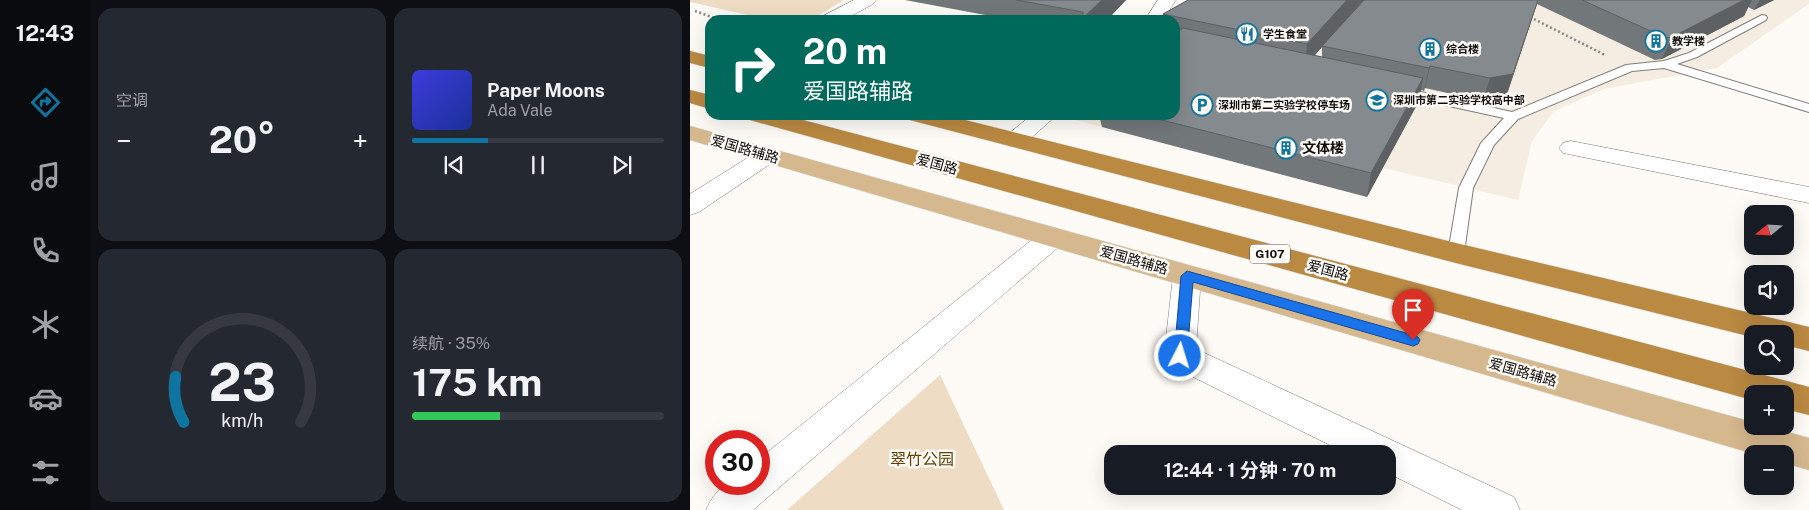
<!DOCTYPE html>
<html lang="zh">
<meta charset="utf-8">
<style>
:root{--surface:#171b24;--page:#242831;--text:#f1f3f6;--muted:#9ea1a6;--line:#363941;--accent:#1074a0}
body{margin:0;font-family:"Public Sans","Noto Sans SC",sans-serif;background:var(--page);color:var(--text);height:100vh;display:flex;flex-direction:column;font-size:19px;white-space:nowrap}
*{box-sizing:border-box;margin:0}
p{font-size:16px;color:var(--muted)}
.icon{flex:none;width:28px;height:28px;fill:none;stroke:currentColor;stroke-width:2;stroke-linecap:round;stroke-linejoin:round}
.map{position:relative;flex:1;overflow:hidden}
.side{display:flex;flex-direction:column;gap:8px;padding:8px;background:#0d0f14;width:600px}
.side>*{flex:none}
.banner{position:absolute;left:15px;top:15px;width:475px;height:105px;border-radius:15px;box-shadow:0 5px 20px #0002;background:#00695c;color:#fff;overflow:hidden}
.needle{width:32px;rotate:252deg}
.buttons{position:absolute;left:1054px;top:205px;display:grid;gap:10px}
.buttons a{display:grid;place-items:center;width:50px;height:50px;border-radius:10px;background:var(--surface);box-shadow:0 5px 20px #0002;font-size:25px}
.speed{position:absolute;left:15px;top:430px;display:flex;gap:10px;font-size:25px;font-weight:700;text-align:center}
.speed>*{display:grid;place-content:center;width:65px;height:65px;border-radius:50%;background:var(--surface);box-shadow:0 5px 20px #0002;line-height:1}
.speed .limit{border:8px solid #d22;background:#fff;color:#111}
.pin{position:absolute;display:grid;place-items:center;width:42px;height:42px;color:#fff;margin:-51px -21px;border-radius:50% 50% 50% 0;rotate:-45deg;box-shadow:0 0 5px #0007}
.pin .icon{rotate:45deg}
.me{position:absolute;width:55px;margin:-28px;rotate:5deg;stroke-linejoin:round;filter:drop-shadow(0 0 4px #0008)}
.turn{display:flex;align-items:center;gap:18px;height:105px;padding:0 15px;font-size:22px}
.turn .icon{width:65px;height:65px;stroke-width:2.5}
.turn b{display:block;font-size:35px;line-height:42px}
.big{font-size:38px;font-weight:700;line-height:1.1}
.side .tile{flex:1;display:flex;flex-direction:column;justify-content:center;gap:8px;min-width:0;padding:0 18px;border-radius:15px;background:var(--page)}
.side .dial{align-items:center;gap:0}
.dial svg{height:130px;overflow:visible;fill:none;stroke:var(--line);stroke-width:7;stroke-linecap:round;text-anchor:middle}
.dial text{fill:var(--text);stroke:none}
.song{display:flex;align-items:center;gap:15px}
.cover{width:60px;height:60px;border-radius:8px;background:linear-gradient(135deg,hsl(240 70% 55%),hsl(230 70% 35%))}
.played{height:5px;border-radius:2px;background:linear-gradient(90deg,var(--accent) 30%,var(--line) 30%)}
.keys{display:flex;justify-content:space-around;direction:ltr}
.heat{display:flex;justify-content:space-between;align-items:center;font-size:28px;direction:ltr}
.charge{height:8px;border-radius:4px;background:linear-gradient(90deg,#34c759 35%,var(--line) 0)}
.side .tiles{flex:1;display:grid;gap:8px;grid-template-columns:repeat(2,1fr)}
.trip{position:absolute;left:414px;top:445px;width:292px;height:50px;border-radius:15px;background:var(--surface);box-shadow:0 5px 20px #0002;font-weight:700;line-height:50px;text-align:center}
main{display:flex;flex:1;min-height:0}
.tabs{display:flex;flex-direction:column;width:90px;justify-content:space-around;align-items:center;background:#090b0e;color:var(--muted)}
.tabs .icon{width:35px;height:35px}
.tabs .selected{color:var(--accent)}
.tabs b{font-size:22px;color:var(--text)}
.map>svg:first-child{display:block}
.built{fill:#f5ede1}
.green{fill:#efdcc4}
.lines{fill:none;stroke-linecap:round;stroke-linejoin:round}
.lane-casing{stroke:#817e79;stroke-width:2}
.street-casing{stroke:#817e79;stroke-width:1}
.primary-casing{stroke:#d8d8d8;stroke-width:1}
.highway-casing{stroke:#d8d8d8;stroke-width:1}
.path{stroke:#8a8784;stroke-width:2.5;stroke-dasharray:2 2.5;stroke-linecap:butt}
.lane{fill:#fff;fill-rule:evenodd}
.street{fill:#fff;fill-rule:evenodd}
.primary{fill:#d6b88e;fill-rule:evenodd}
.highway{fill:#ba8942;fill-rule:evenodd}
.wall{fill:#72777a;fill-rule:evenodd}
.shaded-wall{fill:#5d6163}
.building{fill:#858a8e;stroke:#5d6163}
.route{fill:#1a73e8;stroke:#114b97}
.labels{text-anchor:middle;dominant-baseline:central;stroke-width:5;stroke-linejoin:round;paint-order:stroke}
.far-poi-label{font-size:11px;font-weight:bold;fill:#0d0c0a;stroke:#fefaf5;text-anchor:start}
.shield{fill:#fefaf5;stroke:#555350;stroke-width:1}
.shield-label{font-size:12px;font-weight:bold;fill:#0d0c0a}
.poi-label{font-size:14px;font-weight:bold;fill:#0d0c0a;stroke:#fefaf5;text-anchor:start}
.street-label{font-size:14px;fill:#0d0c0a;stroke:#fefaf5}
.near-park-label{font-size:16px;fill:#613f01;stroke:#fefaf5}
</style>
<main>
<nav class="tabs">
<b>12:43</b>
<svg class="icon selected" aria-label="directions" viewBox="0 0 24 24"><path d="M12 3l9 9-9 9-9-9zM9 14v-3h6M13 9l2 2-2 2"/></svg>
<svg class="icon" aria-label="music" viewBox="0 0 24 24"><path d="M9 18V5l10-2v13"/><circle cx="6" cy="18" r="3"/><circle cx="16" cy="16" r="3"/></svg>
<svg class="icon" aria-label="phone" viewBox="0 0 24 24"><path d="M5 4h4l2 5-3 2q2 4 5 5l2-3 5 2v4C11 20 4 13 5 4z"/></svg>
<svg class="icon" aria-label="climate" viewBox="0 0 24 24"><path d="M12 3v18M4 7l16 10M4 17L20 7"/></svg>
<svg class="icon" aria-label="car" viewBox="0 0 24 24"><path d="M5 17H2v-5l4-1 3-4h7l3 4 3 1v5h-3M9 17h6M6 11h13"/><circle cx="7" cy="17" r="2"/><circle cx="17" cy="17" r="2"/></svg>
<svg class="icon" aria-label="filters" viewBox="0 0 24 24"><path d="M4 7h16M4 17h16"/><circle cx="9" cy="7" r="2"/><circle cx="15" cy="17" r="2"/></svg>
</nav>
<section class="side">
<div class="tiles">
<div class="tile"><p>空调</p>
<div class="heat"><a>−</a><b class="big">20°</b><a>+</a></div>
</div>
<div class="tile">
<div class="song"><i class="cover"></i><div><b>Paper Moons</b><p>Ada Vale</p></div></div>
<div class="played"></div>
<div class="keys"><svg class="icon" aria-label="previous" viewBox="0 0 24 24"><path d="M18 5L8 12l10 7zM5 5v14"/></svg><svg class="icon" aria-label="pause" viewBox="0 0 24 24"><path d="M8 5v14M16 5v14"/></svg><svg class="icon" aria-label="next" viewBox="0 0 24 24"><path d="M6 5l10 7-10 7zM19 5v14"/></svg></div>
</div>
<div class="tile dial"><svg viewBox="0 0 100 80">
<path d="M14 69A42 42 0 1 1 86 69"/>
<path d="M14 69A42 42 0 0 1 9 41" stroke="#1074a0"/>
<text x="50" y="56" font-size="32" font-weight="700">23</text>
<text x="50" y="72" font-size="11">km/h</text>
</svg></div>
<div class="tile"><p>续航 · 35%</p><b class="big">175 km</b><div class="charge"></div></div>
</div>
</section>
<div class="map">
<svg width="1119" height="510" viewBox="0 0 1119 510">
<rect width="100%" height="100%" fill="#fefaf5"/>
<polygon class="built" points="542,0 1119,0 1119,4 1027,68 914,89 864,111 842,141 828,200 693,168 677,197 378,118 382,115 485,115"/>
<g class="green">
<polygon points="0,0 154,0 121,20 79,20 0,2"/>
<polygon points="250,375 314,510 97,510"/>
</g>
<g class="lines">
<g class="lane-casing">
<polygon id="lane" points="1072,15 1076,16 1077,18 1076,20 1007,57 987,64 1119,104 1119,112 974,68 942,71 828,119 804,145 783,188 774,253 772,257 766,259 760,257 758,253 769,188 791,143 814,118 704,94 702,91 704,88 708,87 822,112 936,65 974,61 999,53"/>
</g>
<g class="street-casing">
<g id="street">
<polygon points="164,0 186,0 183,4 154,20 131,20 133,16"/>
<polygon points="468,0 486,0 473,20 455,20"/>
<polygon points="342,115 367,115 333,145 325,147 317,145 313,140 317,135"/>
<polygon points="881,141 1119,187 1119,203 873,153 869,148 873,143"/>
<polygon points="78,148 86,150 90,155 86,160 9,212 0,215 0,194 70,150"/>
<path d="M363,228L372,230L376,237L372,244L63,510H16C29,481 41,484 69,484V459L354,230Z"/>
<polygon points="497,266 507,269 511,276 506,349 824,497 830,510 772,510 698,473 698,454 658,454 479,365 474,356 483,276 487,269"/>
</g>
</g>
<g class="primary-casing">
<polygon id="primary" points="0,126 1062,422 1062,426 1077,426 1119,438 1119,470 1095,463 1095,454 1064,454 0,140"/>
</g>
<g class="highway-casing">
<g id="highway">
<polygon points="0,51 20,56 20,68 0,63"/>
<polygon points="0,90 20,95 20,109 0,103"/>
<polygon points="57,115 94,115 1119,387 1119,415 1095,409 1095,394 1062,394 1062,400 60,120"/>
<polygon points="217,115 255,115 766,243 1119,327 1119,351 1095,345 1095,334 1062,334 1062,337 766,263 220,120"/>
</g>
</g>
<g class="path">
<polyline points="5,11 30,20"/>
<polyline points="840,17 915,55"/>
</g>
<use href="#lane" class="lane"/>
<use href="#street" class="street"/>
<use href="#primary" class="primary"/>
<use href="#highway" class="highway"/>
</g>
<g class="wall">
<polygon points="215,0 436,0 417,20 322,20"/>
<path d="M498,0H1084L1064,10L1058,7L1054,16L972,59L965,60L847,4L816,97L793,101L735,88L734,91L731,90L729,101L677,197L412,127L409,115H485V20H473V14ZM632,47V57L625,55Z"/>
</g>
<g class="shaded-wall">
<polygon points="412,0 436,0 417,20 394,20 393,18"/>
<polygon points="657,0 674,0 615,66 617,44"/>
<polygon points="848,0 816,97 793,101 800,78"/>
<polygon points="1054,0 1062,0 1054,16 972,59 982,37"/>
<polygon points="1070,0 1084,0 1064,10"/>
<polygon points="740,66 735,88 734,91 739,68"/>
<polygon points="733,78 729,101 677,197 681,173"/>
</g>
<g class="building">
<polygon points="326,0 412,0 393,18 393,12"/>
<polygon points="498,0 657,0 617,44 473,14"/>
<polygon points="674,0 848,0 823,74 800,78 740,66 739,68 632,46"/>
<polygon points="892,0 1054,0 982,37 976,38"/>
<polygon points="493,28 733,78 681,173 452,115 485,115 485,35"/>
</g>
<polygon class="route" points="497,271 723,335 728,337 730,340 728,344 723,346 503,282 497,356 495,360 490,362 486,360 484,356 491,276"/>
<defs>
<g id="restaurant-ring" transform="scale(1.125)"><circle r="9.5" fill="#fefaf5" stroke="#1074a0" stroke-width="1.5"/><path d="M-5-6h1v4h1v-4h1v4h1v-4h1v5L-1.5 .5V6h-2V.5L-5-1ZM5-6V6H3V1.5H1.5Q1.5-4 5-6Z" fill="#1074a0"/></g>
<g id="building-ring" transform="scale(1.125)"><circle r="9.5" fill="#fefaf5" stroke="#1074a0" stroke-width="1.5"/><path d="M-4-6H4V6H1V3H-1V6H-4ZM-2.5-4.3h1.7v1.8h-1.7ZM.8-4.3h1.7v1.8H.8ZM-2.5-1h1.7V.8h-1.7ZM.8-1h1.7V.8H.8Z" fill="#1074a0"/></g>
<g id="school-ring" transform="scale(1.125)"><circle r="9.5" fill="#fefaf5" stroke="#1074a0" stroke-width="1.5"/><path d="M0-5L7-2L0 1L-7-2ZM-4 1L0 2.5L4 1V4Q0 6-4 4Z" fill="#1074a0"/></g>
<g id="parking-ring" transform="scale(1.125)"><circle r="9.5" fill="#fefaf5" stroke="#1074a0" stroke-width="1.5"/><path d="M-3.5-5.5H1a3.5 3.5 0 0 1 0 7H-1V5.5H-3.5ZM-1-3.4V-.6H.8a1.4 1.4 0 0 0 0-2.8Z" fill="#1074a0"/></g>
</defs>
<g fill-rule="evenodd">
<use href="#restaurant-ring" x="557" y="34"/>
<use href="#building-ring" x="966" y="41"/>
<use href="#building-ring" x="740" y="49"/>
<use href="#school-ring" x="687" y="100"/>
<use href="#parking-ring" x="512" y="105"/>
<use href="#building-ring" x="596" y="148"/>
</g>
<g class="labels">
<g class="far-poi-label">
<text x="573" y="34">学生食堂</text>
<text x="982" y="41">教学楼</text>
<text x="756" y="49">综合楼</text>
<text x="703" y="100">深圳市第二实验学校高中部</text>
<text x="528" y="105">深圳市第二实验学校停车场</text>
</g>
<rect class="shield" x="560" y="244.5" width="40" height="19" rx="4"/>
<g class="shield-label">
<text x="580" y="254">G107</text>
</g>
<g class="poi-label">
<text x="612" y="148">文体楼</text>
</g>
<g class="street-label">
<text transform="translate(55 149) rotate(16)">爱国路辅路</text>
<text transform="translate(247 164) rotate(15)">爱国路</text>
<text transform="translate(444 260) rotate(16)">爱国路辅路</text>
<text transform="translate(638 270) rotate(15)">爱国路</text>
<text transform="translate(833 372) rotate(16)">爱国路辅路</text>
</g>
<g class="near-park-label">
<text x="232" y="459">翠竹公园</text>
</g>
</g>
</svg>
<div class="buttons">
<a><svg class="needle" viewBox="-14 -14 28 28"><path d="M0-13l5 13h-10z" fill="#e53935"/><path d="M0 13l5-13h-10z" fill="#9ea1a6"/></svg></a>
<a><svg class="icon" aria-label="sound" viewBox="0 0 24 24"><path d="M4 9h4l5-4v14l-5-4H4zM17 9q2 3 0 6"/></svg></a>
<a><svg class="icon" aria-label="search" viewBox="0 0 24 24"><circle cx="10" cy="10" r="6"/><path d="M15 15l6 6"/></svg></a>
<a>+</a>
<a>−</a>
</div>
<div class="speed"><div class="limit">30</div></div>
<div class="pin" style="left:723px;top:340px;background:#d93025"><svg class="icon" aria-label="arrive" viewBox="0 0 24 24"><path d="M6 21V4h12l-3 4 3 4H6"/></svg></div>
<svg class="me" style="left:490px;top:356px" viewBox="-20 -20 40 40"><circle r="17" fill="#1a73e8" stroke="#fff" stroke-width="3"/><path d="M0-11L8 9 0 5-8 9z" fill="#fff"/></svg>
<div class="trip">12:44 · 1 分钟 · 70 m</div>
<div class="banner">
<div class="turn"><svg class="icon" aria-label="right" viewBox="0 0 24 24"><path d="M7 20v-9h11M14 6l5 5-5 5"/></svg><div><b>20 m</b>爱国路辅路</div></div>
</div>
</div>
</main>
